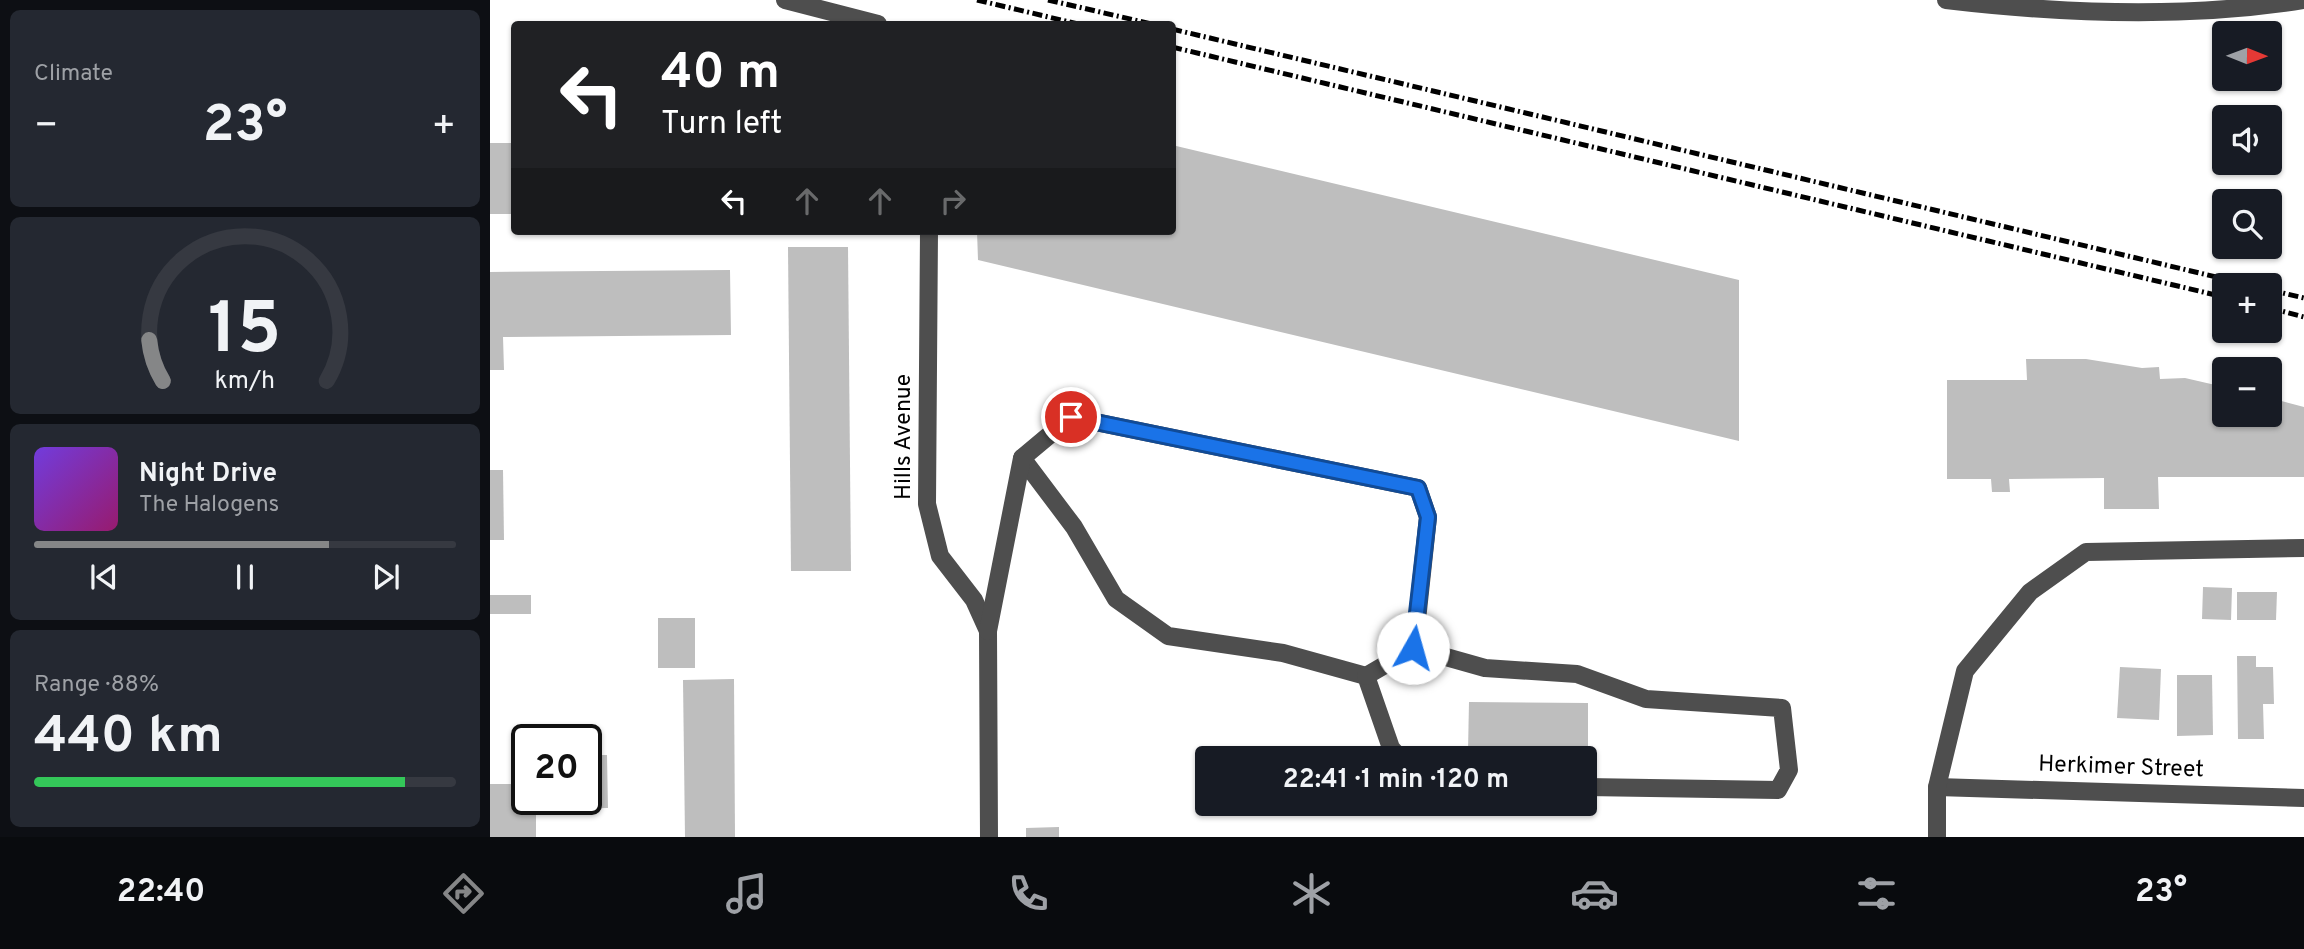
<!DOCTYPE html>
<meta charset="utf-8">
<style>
:root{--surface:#171b24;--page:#242831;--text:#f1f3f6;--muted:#9ea1a6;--line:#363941;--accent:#858687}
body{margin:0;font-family:Overpass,sans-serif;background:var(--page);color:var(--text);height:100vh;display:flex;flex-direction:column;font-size:26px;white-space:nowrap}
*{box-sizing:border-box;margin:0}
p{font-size:23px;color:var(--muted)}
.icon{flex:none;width:38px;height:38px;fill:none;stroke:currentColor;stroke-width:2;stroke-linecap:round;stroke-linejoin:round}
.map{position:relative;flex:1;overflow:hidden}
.details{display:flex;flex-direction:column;gap:10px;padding:10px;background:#0d0f14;width:490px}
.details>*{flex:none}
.hud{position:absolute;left:21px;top:21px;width:665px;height:214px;border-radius:7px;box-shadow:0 2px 5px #0004;background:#202124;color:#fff;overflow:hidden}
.needle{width:46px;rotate:91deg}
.fabs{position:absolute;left:1722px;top:21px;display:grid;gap:14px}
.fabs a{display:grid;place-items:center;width:70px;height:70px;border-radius:7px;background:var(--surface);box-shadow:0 2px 5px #0004;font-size:35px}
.speed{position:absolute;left:21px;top:724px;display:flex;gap:14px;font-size:35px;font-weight:700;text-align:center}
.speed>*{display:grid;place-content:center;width:91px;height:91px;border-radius:50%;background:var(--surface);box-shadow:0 2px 5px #0004;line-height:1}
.speed .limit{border:4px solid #111;border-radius:10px;background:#fff;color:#111}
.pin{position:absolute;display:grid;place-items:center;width:60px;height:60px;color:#fff;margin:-30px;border:4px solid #fff;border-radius:50%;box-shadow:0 2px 7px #0007}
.me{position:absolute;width:77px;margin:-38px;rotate:7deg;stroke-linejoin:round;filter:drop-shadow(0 0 5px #0008)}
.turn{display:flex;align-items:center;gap:24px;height:147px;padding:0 35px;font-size:32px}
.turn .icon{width:91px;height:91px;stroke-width:2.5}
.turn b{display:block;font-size:49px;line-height:60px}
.lanes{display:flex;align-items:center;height:66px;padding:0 35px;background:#0003;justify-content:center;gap:35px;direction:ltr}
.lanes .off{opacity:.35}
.big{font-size:52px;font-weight:700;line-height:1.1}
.details .widget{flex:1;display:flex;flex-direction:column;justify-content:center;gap:10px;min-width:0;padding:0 24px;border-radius:10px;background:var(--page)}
.details .dial{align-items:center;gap:0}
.dial svg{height:182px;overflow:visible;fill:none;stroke:var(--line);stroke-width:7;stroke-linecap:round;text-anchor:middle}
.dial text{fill:var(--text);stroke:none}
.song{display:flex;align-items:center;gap:21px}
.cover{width:84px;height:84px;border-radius:10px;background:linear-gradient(135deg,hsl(260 70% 55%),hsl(320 70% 35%))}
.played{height:7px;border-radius:4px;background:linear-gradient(90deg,var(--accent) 70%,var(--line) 70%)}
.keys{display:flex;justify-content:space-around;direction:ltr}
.heat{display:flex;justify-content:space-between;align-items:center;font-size:38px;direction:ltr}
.charge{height:10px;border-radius:5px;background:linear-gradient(90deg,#34c759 88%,var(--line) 0)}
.trip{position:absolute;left:705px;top:746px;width:402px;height:70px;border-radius:7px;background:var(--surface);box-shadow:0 2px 5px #0004;font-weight:700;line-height:70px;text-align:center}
.dock{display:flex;height:112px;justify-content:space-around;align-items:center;background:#090b0e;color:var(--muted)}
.dock .icon{width:49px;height:49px}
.dock .active{color:var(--accent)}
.dock b{font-size:32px;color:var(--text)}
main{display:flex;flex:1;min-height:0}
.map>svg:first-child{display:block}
.building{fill:#bebebe}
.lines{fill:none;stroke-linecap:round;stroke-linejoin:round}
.minor{stroke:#4e4e4e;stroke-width:18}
.rail{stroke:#000;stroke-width:5;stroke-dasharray:10 3.5 2 3.5;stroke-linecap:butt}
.route-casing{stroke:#114b97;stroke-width:18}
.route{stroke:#1a73e8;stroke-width:12}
.labels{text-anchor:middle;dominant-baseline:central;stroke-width:7;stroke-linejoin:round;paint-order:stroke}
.street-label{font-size:23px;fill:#000;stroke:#fff}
</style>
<main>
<section class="details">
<div class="widget"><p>Climate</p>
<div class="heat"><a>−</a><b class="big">23°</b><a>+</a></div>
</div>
<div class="widget dial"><svg viewBox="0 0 100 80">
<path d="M14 69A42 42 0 1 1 86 69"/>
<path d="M14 69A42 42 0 0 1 8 51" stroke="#858687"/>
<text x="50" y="56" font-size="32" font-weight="700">15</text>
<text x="50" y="72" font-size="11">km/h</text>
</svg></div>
<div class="widget">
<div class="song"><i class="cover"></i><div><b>Night Drive</b><p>The Halogens</p></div></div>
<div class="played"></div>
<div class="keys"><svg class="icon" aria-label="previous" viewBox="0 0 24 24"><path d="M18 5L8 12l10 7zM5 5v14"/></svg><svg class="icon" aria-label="pause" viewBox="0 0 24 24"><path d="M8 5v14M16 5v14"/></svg><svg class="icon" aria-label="next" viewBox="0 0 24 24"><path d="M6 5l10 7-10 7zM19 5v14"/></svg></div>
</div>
<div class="widget"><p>Range · 88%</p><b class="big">440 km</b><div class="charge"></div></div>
</section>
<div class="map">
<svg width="1814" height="837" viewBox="0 0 1814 837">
<rect width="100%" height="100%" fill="#fff"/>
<g class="building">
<rect x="0" y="143" width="24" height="71"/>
<polygon points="682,145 1249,280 1249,441 488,260 487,231 682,231"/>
<polygon points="298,247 358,247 361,571 301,571"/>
<polygon points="240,270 241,335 13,337 14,370 0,370 0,272"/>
<polygon points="1536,359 1596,359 1652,368 1669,367 1670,379 1695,378 1734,387 1734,415 1780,415 1780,398 1814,407 1814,477 1668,477 1669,509 1614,509 1614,478 1519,479 1520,492 1502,492 1501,479 1457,479 1457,380 1537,380"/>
<polygon points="0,470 13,470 14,540 0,540"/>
<polygon points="1713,587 1742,588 1741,620 1712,619"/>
<polygon points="1747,592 1787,592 1786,620 1747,620"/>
<rect x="0" y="595" width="41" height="19"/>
<rect x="168" y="618" width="37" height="50"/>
<polygon points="1747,656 1766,656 1766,667 1783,667 1784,704 1773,704 1774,739 1748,739"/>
<polygon points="1630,667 1671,669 1669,720 1627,718"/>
<polygon points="1687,675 1722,675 1723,735 1687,736"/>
<polygon points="244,679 245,837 195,837 193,680"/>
<polygon points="979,702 1098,703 1098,752 978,751"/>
<polygon points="28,755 37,755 37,800 96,800 96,755 117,755 118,808 46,809 46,837 0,837 0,784 28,784"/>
<polygon points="569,827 569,837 536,837 536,828"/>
</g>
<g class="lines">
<g class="minor">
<polyline points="295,0 388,24"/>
<path d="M1456,0C1574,14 1696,19 1814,0"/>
<polyline points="439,231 437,504 450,556 484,600 498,631 499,837"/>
<polyline points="532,458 584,527 626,599 678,636 793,653 876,676 901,748 910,758"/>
<polyline points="498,631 532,458 581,417 928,488 938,517 924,648 995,668 1087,674 1156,699 1292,708 1299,770 1288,790 1096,787"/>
<polyline points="876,676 924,648"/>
<polyline points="1447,787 1814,798"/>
<polyline points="1447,837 1447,787 1475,671 1540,592 1596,552 1814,548"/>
</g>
<g class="rail">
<polyline points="487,0 588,24"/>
<polyline points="558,0 662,24"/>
<polyline points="682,29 1760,285"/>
<polyline points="682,47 1734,297"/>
<polyline points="1780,290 1814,298"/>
<polyline points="1780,308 1814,317"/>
</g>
</g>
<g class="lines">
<g class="route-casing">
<polyline id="route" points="581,417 928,488 938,517 923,648"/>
</g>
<use href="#route" class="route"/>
</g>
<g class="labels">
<g class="street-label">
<text transform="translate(414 437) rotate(-90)">Hills Avenue</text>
<text transform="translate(1631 768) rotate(2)">Herkimer Street</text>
</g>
</g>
</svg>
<div class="fabs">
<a><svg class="needle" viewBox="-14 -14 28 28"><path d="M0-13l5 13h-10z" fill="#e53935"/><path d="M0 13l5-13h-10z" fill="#9ea1a6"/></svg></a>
<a><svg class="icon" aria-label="sound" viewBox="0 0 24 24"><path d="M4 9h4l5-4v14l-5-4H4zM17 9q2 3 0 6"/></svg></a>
<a><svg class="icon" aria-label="search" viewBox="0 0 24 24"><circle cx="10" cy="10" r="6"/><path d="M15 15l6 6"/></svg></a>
<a>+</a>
<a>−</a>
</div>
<div class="speed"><div class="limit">20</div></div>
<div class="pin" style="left:581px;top:417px;background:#d93025"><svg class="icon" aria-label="arrive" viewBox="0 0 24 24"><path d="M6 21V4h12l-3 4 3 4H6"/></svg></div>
<svg class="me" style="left:923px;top:648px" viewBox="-20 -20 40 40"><circle r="19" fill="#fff"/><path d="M0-13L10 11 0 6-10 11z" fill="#1a73e8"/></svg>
<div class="trip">22:41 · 1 min · 120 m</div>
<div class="hud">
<div class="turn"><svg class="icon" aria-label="left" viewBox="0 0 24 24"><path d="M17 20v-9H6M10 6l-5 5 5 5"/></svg><div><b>40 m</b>Turn left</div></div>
<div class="lanes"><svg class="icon" aria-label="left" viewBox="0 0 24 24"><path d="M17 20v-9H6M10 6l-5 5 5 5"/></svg><svg class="icon off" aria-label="ahead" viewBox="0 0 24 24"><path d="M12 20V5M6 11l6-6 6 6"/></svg><svg class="icon off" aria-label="ahead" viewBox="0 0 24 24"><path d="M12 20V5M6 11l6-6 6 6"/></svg><svg class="icon off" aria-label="right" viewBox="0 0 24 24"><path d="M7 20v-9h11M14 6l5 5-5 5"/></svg></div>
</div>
</div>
</main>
<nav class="dock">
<b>22:40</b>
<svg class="icon active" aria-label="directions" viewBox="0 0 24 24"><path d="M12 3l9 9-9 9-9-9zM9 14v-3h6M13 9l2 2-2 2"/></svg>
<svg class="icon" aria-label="music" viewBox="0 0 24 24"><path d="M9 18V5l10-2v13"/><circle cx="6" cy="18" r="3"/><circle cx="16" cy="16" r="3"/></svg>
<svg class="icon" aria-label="phone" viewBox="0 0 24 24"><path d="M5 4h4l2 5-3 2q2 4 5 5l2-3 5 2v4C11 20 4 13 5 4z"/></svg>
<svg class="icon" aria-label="climate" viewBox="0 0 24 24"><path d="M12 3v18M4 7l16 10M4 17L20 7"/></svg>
<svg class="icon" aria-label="car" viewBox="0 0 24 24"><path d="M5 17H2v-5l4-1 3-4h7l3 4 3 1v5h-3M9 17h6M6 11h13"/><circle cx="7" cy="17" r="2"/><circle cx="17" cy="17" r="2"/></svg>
<svg class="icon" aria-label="filters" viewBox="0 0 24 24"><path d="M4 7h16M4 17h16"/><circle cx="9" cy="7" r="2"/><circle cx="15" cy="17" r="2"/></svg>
<b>23°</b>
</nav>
